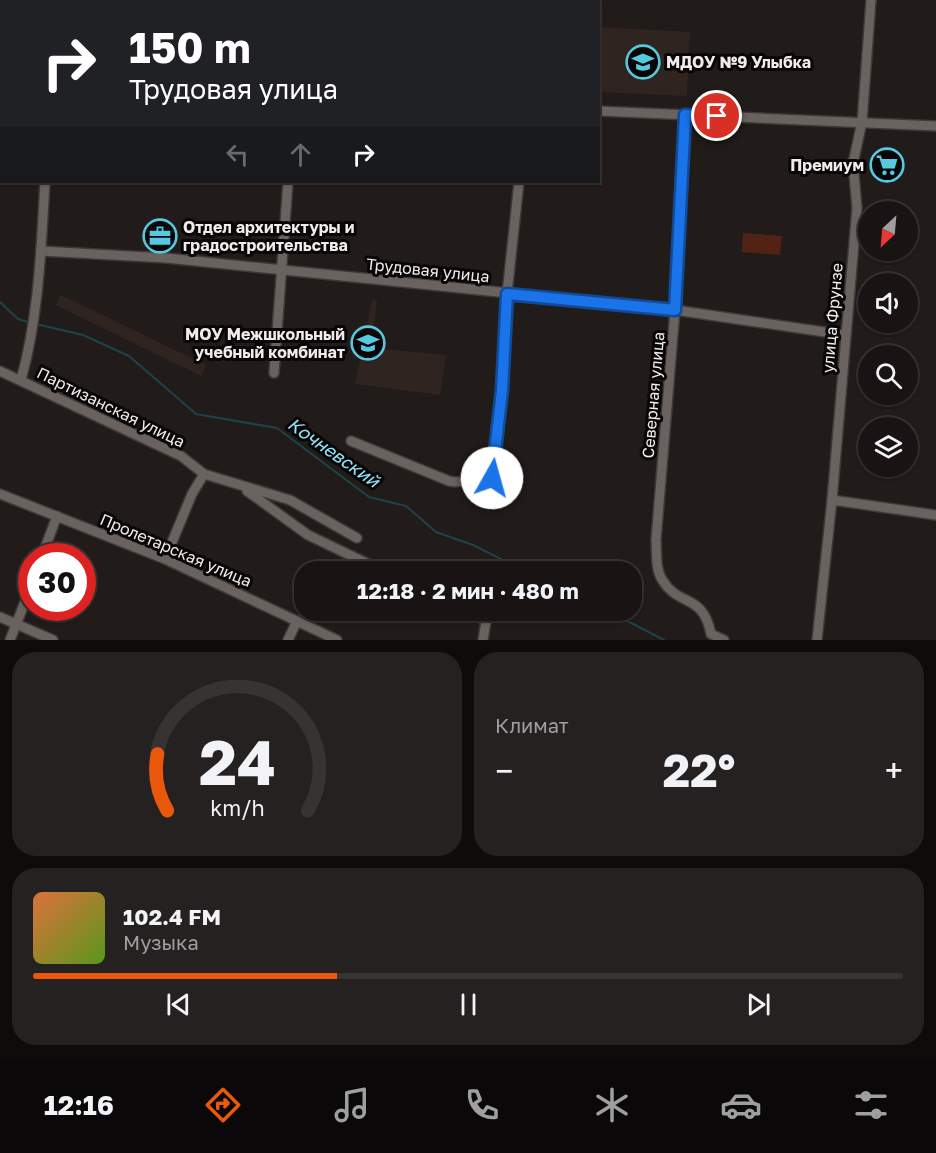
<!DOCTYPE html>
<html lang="ru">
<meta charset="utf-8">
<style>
:root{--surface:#191413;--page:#262121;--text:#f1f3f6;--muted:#9f9ea0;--line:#373333;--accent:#ea580c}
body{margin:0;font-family:"Golos Text",sans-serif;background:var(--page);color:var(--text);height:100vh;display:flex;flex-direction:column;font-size:22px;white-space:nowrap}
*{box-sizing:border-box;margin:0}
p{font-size:20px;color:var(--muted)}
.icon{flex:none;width:33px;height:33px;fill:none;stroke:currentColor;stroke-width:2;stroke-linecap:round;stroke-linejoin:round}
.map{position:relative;height:640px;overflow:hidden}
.side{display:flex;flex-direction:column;gap:12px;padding:12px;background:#0e0b0a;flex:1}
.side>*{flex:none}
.hud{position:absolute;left:0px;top:0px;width:600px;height:183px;box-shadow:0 2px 4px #0004,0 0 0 2px var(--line);background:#202124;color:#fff;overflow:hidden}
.needle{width:39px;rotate:206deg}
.controls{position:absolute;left:858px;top:201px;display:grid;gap:12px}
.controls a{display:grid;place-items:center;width:60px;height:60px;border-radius:50%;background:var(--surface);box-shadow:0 2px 4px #0004,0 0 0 2px var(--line);font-size:30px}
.speed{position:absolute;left:18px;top:543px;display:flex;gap:12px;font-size:30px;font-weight:700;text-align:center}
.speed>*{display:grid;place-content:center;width:78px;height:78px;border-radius:50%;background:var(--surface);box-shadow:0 2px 4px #0004,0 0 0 2px var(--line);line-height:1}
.speed .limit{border:9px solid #d22;background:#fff;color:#111}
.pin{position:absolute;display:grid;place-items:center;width:51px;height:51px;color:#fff;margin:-26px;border:3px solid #fff;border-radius:50%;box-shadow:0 2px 6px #0007}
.me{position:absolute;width:66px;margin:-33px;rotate:7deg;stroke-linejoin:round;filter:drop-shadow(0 0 4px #0008)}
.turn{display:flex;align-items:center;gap:21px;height:126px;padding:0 30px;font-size:27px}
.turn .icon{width:78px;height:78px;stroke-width:2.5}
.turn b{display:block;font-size:42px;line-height:51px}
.lanes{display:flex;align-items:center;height:57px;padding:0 30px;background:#0003;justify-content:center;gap:30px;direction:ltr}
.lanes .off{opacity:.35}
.big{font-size:45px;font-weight:700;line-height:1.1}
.side .tile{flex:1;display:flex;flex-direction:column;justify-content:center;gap:9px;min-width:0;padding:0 21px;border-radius:24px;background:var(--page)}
.side .dial{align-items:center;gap:0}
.dial svg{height:156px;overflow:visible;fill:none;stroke:var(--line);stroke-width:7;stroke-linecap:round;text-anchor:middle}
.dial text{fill:var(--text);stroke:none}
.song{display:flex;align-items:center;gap:18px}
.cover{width:72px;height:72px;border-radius:9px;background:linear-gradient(135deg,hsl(20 70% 55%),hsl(90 70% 35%))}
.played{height:6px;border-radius:3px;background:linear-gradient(90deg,var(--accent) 35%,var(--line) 35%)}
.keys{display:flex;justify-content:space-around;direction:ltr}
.heat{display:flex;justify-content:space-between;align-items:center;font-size:33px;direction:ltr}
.side .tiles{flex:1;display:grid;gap:12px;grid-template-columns:1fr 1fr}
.tile:last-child{grid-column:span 2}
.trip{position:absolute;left:294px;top:561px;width:348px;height:60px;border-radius:24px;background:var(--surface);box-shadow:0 2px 4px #0004,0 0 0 2px var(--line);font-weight:700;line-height:60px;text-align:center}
.tab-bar{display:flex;height:96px;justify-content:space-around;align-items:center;background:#0a0808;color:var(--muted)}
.tab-bar .icon{width:42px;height:42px}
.tab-bar .current{color:var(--accent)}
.tab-bar b{font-size:27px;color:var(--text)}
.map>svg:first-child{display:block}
.built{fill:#302420}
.green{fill:#522314}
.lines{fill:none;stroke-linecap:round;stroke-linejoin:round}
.stream{stroke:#1e434b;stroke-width:2}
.minor-casing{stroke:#3d3938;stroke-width:12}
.minor{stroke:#69625f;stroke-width:9}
.route-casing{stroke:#114b97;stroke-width:15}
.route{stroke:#1a73e8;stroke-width:10}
.labels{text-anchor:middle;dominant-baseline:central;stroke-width:6;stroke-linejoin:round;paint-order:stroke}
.poi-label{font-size:16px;font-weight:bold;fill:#f1eceb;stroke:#080606;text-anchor:start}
.street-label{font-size:16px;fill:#f1eceb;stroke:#080606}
.water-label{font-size:18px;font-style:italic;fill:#93e6f9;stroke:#080606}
</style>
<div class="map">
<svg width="936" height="640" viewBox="0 0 936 640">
<rect width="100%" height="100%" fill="#211b19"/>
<g class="built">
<polygon points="599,27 690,32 687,96 599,92"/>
<polygon points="61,295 206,365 201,376 56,305"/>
<polygon points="372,300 377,301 371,348 446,355 440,395 355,384"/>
</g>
<polygon class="green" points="743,233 782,236 780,255 742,252"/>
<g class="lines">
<g class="stream">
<polyline points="0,302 18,319 31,323"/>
<polyline points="36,324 83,335 129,356 196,414 277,428 369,497 406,506 436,532 473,545 527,572"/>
<polyline points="606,610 664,640"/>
</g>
<g class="minor-casing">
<g id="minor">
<polyline points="48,2 48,0"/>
<polyline points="297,2 297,0"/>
<polyline points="530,2 530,0"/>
<polyline points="0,69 2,70"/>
<polyline points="598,111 936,126"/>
<path d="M685,115L675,310L656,540C657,554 655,570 663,581C679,607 703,593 711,634L724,640"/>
<polyline points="41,251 166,258 675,310 845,335"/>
<polyline points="0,371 181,456 204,474 290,500 357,538"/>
<polyline points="274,373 288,182"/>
<path d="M21,380C39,315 41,249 45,182"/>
<path d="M351,441L449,481C459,484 480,478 492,478"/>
<polyline points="247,491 308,535 385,572"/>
<polyline points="501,492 492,478 502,390 507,294 519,182"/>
<polyline points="0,494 165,559 337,640"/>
<polyline points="832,500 936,515"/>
<polyline points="42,556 57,516"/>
<polyline points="165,559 192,494 204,474"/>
<polyline points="468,610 486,621 483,640"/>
<polyline points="0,617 53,640"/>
<polyline points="10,640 32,584"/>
<polyline points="288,640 297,621"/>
<polyline points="817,640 832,500 857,208 853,163 862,122 871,0"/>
</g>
</g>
<use href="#minor" class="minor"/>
</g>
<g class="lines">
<g class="route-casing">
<polyline id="route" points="492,478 502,390 507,294 675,310 685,115 717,116"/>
</g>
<use href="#route" class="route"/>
</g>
<defs>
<g id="school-ring" transform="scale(1.725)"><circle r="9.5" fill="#080606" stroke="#56c9e1" stroke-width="1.5"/><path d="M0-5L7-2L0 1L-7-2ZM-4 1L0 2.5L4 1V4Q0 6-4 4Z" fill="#56c9e1"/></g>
<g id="supermarket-ring" transform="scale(1.725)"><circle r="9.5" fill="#080606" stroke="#56c9e1" stroke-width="1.5"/><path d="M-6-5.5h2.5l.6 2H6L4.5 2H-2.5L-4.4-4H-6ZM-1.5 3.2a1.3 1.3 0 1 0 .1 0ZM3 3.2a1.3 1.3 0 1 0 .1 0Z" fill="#56c9e1"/></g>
<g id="office-ring" transform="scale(1.725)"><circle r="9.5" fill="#080606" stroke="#56c9e1" stroke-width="1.5"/><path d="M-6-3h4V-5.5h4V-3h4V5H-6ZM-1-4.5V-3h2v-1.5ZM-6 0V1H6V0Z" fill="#56c9e1"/></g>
</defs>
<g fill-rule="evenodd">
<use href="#school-ring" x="643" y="62"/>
<use href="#supermarket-ring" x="887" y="165"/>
<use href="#office-ring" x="160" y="236"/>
<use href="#school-ring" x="368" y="343"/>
</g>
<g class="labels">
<g class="poi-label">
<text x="666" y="62">МДОУ №9 Улыбка</text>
<text x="864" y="165" text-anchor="end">Премиум</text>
<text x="183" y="227">Отдел архитектуры и<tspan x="183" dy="18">градостроительства</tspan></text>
<text x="345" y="334" text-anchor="end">МОУ Межшкольный<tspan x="345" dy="18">учебный комбинат</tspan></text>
</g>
<g class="street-label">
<text transform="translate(428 270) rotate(6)">Трудовая улица</text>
<text transform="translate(832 318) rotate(-85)">улица Фрунзе</text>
<text transform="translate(653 395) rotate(-85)">Северная улица</text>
<text transform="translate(111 407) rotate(26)">Партизанская улица</text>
<text transform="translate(176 550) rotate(23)">Пролетарская улица</text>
</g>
<g class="water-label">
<text transform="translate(334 452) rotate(35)">Кочневский</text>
</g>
</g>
</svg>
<div class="controls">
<a><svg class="needle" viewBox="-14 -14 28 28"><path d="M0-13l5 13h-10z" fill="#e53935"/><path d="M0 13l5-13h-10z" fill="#9f9ea0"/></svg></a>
<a><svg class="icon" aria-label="sound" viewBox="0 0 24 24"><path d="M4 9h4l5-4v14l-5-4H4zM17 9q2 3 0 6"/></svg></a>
<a><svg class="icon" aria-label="search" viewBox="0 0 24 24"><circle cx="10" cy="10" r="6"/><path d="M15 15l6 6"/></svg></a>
<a><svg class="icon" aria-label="layers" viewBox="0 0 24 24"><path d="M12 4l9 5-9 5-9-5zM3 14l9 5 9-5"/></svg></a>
</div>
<div class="speed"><div class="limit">30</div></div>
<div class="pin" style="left:717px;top:116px;background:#d93025"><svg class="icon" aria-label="arrive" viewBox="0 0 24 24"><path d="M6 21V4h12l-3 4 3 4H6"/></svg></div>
<svg class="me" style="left:492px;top:478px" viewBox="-20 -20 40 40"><circle r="19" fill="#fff"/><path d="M0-13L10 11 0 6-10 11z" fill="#1a73e8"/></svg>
<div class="trip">12:18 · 2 мин · 480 m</div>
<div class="hud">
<div class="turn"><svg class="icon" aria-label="right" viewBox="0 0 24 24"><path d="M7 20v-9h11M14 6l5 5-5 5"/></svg><div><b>150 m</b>Трудовая улица</div></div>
<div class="lanes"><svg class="icon off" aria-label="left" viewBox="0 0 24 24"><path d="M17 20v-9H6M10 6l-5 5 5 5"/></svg><svg class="icon off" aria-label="ahead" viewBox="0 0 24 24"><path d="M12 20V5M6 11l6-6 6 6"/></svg><svg class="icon" aria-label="right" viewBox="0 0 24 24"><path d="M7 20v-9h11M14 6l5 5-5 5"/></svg></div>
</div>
</div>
<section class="side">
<div class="tiles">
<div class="tile dial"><svg viewBox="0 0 100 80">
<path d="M14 69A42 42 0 1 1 86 69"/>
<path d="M14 69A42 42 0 0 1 9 40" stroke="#ea580c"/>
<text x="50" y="56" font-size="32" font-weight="700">24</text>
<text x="50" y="72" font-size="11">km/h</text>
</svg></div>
<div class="tile"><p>Климат</p>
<div class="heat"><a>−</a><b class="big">22°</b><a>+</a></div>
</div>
<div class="tile">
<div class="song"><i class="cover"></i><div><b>102.4 FM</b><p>Музыка</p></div></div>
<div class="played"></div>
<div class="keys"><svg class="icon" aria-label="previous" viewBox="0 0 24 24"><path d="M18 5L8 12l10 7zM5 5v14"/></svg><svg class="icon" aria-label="pause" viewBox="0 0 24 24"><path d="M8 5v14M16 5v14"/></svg><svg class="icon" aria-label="next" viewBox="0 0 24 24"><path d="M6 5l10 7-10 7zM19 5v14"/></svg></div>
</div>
</div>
</section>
<nav class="tab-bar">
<b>12:16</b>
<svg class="icon current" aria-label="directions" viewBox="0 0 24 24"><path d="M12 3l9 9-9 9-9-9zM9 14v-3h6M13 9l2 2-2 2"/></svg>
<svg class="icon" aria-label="music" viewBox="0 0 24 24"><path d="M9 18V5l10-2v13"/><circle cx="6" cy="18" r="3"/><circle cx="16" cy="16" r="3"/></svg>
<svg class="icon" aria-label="phone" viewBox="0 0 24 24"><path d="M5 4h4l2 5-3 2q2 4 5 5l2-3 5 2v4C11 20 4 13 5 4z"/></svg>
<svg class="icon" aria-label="climate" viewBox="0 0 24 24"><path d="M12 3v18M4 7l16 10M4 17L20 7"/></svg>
<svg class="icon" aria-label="car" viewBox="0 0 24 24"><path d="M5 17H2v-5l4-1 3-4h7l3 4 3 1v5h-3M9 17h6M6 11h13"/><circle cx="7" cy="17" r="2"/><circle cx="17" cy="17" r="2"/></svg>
<svg class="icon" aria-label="filters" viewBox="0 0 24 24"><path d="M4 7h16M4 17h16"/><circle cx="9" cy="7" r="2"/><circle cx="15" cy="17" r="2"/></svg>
</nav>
